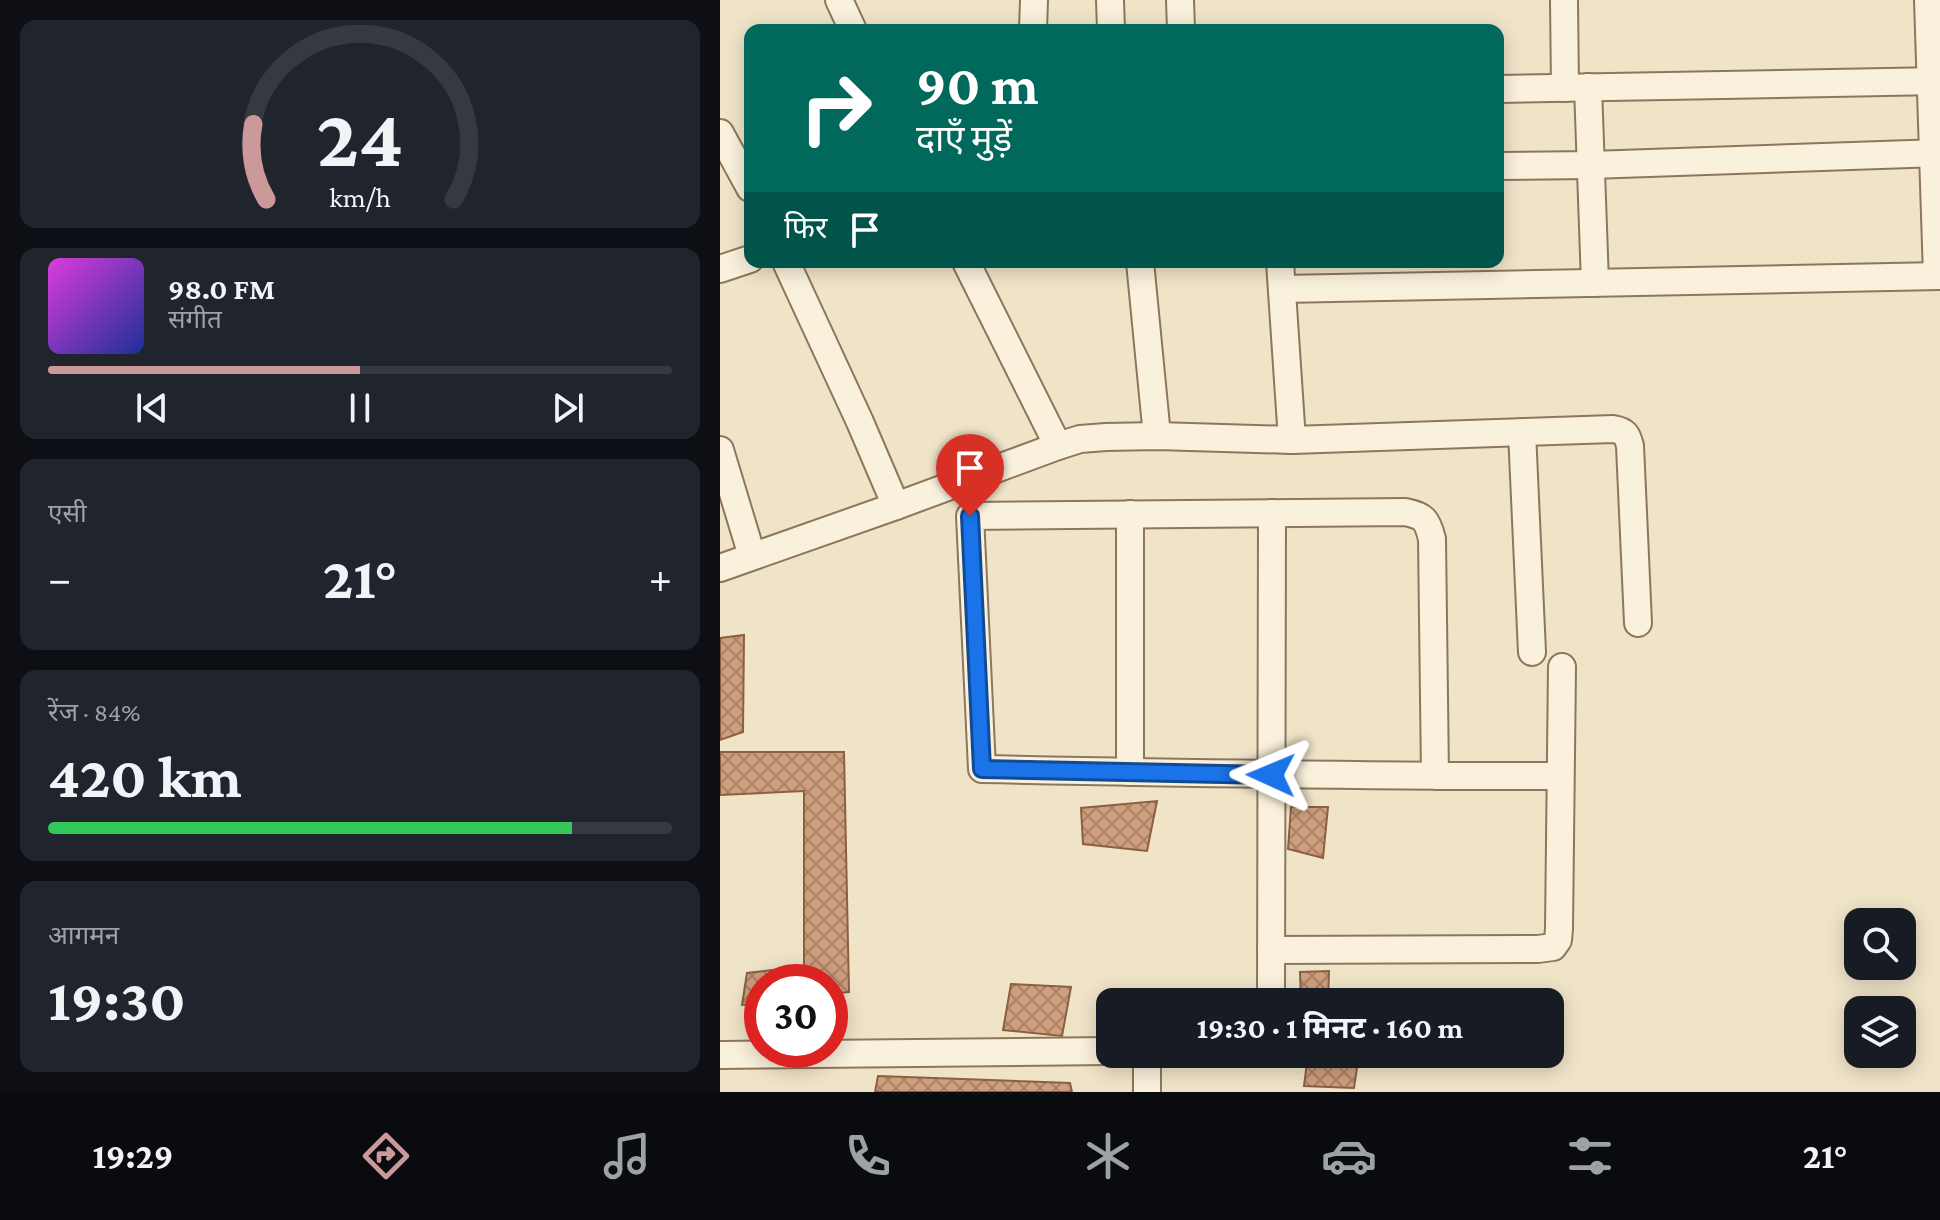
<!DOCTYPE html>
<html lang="hi">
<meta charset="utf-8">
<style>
:root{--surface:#171b24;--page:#20242c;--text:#f1f3f6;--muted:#9ea1a6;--line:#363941;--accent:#cc999b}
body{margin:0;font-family:"Crimson Pro","Noto Sans Devanagari",serif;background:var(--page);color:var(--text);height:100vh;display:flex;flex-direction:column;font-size:30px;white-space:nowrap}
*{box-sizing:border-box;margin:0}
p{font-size:26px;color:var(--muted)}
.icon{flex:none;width:44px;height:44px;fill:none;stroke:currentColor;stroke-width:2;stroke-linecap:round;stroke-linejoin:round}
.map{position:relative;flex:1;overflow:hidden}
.side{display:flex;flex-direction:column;gap:20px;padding:20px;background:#0d0f14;width:720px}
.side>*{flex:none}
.banner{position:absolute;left:24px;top:24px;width:760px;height:244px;border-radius:16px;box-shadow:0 4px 20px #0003;background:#00695c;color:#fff;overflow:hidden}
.tools{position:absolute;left:1124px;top:908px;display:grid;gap:16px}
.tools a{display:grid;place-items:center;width:72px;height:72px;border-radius:16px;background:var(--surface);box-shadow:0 4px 20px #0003;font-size:40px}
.speed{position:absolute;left:24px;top:964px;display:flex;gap:16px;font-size:40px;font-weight:700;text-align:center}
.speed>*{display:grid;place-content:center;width:104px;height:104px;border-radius:50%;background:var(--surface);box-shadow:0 4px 20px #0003;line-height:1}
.speed .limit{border:12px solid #d22;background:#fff;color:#111}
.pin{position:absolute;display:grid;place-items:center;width:68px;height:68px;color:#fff;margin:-82px -34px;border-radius:50% 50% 50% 0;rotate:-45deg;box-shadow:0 0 8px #0007}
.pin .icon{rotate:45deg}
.me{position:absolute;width:88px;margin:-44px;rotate:271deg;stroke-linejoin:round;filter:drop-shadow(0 0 6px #0008)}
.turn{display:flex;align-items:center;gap:28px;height:168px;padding:0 40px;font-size:36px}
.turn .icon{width:104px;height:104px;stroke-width:2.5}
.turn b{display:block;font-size:56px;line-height:68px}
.then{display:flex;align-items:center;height:76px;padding:0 40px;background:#0003;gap:16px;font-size:30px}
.big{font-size:60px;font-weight:700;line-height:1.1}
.side .tile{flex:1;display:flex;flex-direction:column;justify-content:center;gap:12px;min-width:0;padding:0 28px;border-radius:16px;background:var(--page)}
.side .dial{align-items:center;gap:0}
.dial svg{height:208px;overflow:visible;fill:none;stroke:var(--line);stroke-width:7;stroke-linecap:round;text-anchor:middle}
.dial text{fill:var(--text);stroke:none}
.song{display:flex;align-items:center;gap:24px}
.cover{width:96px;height:96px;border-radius:12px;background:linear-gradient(135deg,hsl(300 70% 55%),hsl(230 70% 35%))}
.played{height:8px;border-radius:4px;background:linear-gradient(90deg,var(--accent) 50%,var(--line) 50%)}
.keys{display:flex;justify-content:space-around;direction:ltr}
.heat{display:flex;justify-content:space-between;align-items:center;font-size:44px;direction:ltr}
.charge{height:12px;border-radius:6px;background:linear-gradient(90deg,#34c759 84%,var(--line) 0)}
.trip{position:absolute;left:376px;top:988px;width:468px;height:80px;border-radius:16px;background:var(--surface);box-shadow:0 4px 20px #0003;font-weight:700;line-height:80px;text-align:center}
.menu{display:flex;height:128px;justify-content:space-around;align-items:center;background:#090b0e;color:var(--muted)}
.menu .icon{width:56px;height:56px}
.menu .active{color:var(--accent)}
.menu b{font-size:36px;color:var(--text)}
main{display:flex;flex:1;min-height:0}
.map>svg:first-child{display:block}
.building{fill:url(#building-cross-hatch);stroke:#8d5f41;stroke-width:2}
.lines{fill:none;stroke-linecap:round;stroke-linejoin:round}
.street-casing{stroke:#8d765c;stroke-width:30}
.street{stroke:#faf1dc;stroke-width:26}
.route-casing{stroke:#114b97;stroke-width:20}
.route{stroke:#1a73e8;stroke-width:14}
</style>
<main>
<section class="side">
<div class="tile dial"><svg viewBox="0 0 100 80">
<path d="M14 69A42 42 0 1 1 86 69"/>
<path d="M14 69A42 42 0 0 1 9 40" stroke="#cc999b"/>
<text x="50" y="56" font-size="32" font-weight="700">24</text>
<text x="50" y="72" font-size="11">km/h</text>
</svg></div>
<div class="tile">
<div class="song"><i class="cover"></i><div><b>98.0 FM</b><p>संगीत</p></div></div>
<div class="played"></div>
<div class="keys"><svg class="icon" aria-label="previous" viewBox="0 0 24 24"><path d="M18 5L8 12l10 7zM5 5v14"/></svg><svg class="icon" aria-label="pause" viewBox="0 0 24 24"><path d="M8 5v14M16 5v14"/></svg><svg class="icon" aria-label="next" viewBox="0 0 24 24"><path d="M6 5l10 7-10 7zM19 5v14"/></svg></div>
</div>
<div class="tile"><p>एसी</p>
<div class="heat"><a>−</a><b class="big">21°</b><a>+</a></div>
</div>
<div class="tile"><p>रेंज · 84%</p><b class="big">420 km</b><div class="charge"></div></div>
<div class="tile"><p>आगमन</p><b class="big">19:30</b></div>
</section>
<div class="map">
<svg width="1220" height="1092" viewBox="0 0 1220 1092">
<defs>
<pattern id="building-cross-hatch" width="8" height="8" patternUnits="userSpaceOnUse" patternTransform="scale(2)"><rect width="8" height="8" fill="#cf9f7d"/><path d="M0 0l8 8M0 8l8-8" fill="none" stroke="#a98266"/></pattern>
</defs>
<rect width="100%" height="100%" fill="#f0e4c8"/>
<g class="building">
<polygon points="24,635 23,732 0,740 0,638"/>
<polygon points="0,752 124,752 129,992 110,994 110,982 42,982 42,1003 22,1005 27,973 84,966 84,791 0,795"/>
<polygon points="437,801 427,851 363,844 361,808"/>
<polygon points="571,807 608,807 603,858 568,849"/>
<polygon points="609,971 608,1002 581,1002 580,972"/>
<polygon points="291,984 351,987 342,1036 283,1030"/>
<polygon points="588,1054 639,1054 634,1088 584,1086"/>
<polygon points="158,1076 350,1083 352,1092 155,1092"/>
</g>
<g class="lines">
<g class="street-casing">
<g id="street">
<polyline points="119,0 133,30"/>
<polyline points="390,0 391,30"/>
<polyline points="460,0 461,30"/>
<polyline points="844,0 845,88"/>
<polyline points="1208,0 1217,276"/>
<polyline points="313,30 314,0"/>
<polyline points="868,87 875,283"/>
<polyline points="778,89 1220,81"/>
<polyline points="0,133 30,188"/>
<polyline points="778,166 871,165 1220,153"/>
<polyline points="66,262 140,422 176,506"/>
<polyline points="246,262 338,446"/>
<polyline points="420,262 437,436"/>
<polyline points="0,269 30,259"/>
<polyline points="562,289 1220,276"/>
<polyline points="802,432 812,652"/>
<path d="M572,440L893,429C905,431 907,434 910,446L918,623"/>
<polyline points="0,450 32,556"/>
<polyline points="0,568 176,506 338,446 360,439 386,437 437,436 572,440 560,262"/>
<polyline points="410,772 410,514"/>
<path d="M715,776L712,539C707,519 704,516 685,512L250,516L262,769C455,773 648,776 840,776"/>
<polyline points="551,950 818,949 833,947 838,940 839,929 842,667"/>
<polyline points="551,1002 552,513"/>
<polyline points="0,1055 390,1051"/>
<polyline points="427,1092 427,1054"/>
</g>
</g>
<use href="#street" class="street"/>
</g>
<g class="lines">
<g class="route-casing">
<polyline id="route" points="250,516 262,769 551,775"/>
</g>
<use href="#route" class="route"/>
</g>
</svg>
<div class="tools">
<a><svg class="icon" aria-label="search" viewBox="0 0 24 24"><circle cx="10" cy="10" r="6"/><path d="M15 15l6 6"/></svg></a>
<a><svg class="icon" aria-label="layers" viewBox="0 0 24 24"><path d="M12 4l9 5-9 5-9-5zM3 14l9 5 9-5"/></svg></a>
</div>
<div class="speed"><div class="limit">30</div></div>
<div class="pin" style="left:250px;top:516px;background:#d93025"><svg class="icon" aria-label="arrive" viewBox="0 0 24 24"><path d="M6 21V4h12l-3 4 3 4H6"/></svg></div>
<svg class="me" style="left:551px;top:775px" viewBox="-20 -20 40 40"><path d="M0-17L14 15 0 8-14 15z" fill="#1a73e8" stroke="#fff" stroke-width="4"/></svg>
<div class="trip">19:30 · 1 मिनट · 160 m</div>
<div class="banner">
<div class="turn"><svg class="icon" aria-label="right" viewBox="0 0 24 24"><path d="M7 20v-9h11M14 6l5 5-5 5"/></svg><div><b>90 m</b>दाएँ मुड़ें</div></div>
<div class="then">फिर<svg class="icon" aria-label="arrive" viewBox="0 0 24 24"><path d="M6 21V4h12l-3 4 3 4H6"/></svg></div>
</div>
</div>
</main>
<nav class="menu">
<b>19:29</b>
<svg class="icon active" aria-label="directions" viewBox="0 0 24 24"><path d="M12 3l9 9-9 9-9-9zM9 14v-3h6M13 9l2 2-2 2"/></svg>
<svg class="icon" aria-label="music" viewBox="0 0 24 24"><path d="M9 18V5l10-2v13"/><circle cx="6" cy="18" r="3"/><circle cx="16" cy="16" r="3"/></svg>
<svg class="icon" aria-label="phone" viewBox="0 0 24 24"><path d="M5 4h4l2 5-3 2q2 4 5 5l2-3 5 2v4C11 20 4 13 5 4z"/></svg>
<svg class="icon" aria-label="climate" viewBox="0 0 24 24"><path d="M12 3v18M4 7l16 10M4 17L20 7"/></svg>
<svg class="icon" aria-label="car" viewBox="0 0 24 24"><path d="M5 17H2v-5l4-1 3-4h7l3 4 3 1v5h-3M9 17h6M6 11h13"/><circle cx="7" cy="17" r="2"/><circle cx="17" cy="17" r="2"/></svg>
<svg class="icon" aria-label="filters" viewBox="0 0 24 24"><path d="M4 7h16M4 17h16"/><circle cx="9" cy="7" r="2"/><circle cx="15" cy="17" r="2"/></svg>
<b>21°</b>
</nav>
